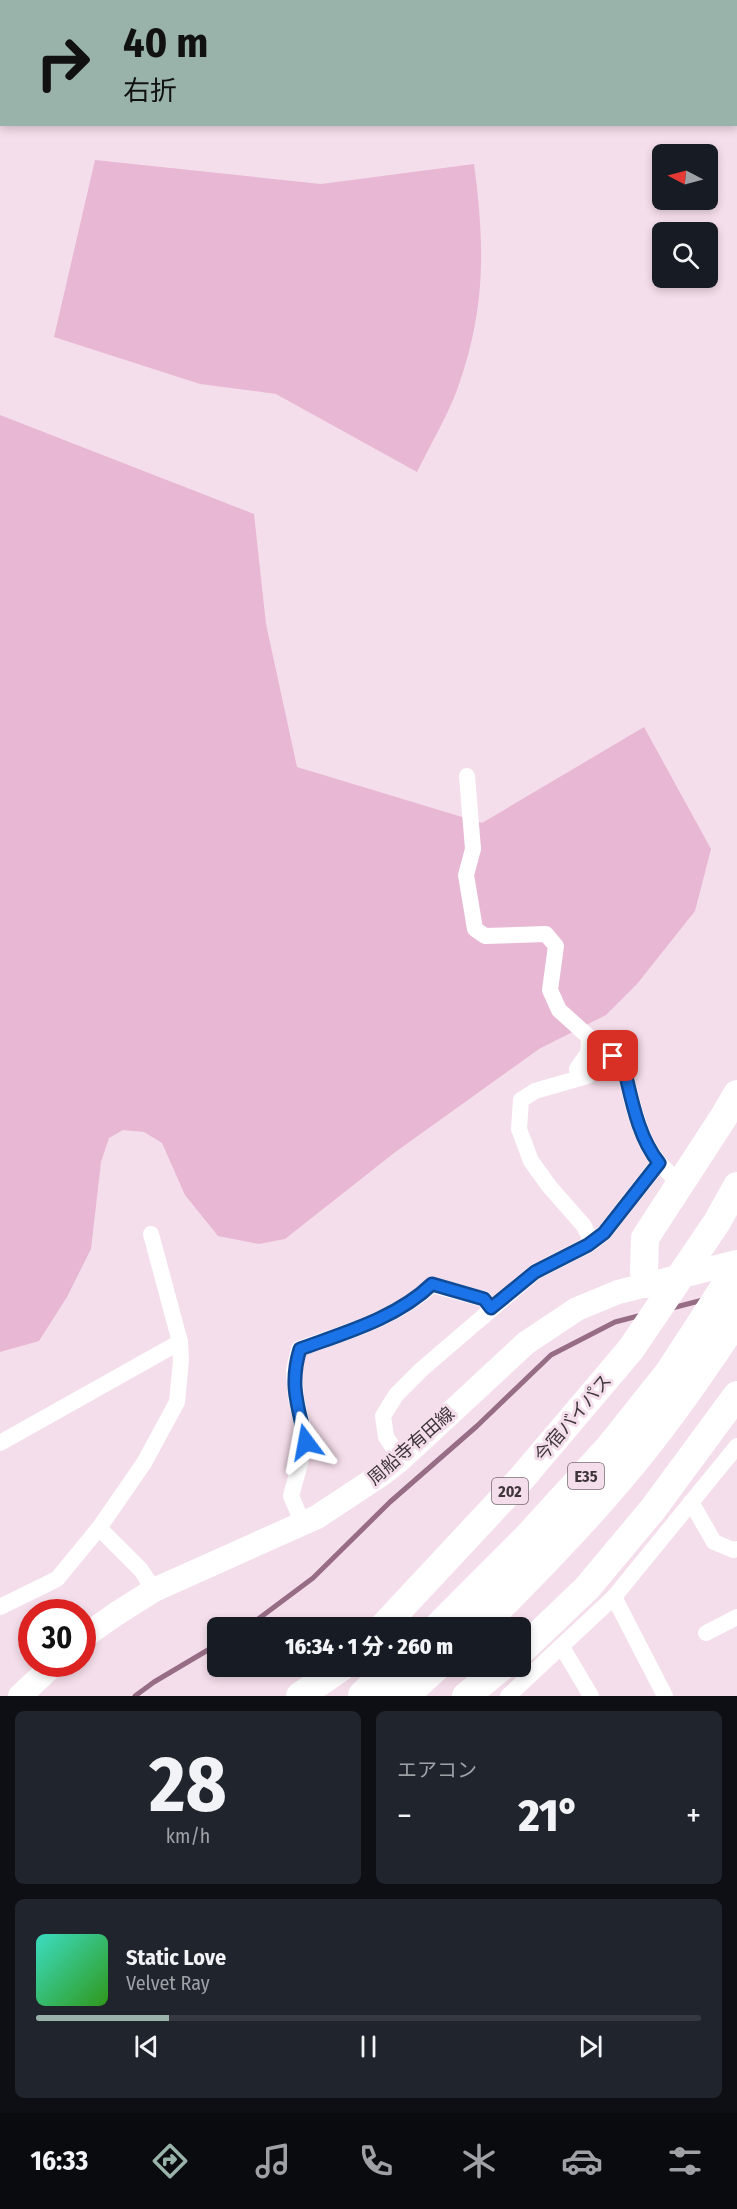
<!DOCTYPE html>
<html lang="ja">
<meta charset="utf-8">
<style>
:root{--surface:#171b24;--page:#20242c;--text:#f1f3f6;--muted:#9ea1a6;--line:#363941;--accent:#99b3aa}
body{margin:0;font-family:"Fira Sans Condensed","Noto Sans JP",sans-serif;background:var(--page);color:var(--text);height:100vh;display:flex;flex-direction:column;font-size:22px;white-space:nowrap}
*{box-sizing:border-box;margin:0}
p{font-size:20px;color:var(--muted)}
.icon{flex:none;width:33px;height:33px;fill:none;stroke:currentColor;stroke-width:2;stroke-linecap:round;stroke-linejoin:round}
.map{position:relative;height:1696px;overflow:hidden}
.sheet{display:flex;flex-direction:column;gap:15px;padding:15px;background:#0d0f14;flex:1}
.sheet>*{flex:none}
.guide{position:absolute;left:0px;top:0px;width:738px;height:126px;box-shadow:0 3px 9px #0003;background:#99b3aa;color:#111;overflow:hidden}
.needle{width:39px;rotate:276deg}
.tools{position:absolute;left:652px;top:144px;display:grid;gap:12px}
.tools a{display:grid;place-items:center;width:66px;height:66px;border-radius:9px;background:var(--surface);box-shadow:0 3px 9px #0003;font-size:30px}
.speed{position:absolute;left:18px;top:1599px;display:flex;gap:12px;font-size:30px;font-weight:700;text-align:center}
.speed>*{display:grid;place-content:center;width:78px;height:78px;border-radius:50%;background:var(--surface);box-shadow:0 3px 9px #0003;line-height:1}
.speed .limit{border:9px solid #d22;background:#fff;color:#111}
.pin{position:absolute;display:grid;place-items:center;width:51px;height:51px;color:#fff;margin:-26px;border-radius:12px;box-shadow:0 3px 9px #0006}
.me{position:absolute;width:66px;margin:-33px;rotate:347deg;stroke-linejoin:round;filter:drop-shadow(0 0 4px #0008)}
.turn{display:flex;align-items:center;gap:21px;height:126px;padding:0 24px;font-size:27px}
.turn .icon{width:78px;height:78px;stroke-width:2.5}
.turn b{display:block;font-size:42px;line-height:51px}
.big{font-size:45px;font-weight:800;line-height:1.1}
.sheet .widget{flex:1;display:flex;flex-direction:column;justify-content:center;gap:9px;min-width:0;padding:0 21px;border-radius:9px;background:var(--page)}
.sheet .dial{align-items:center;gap:0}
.dial b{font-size:78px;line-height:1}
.song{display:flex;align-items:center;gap:18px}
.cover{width:72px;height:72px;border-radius:9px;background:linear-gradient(135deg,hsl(170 70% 55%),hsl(110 70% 35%))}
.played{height:6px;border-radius:3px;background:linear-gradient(90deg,var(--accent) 20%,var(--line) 20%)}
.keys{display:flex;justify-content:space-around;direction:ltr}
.heat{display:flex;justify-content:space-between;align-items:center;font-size:33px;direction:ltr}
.sheet .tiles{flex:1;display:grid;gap:15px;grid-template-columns:1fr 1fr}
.widget:last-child{grid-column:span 2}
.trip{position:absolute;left:207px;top:1617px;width:324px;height:60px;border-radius:9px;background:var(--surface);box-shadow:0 3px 9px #0003;font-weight:800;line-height:60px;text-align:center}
.tabs{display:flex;height:96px;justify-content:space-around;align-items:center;background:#090b0e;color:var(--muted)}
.tabs .icon{width:42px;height:42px}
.tabs .current{color:var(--accent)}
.tabs b{font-size:27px;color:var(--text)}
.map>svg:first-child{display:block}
.green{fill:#e8b7d3}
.water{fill:#bb84a5;stroke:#966d85;stroke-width:1.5}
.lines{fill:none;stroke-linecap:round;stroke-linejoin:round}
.stream{stroke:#966d85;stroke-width:5}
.minor{stroke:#fff;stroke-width:16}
.secondary{stroke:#fff;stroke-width:24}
.trunk{stroke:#fff;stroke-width:28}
.motorway{stroke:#fff;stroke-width:32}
.route-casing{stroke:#114b97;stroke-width:15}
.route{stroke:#1a73e8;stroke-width:10}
.labels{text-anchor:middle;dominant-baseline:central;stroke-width:6;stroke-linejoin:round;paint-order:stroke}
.shield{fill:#f5deeb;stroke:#766870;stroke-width:1.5}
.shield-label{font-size:16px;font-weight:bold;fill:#3f363b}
.street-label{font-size:18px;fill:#3f363b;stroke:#f5deeb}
</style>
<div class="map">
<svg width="737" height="1696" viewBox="0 0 737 1696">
<rect width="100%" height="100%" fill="#f5deeb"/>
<g class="green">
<path d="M95,160L321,184L474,164C485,246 486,310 457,390C446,419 430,445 417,472L276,394L200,384L54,337Z"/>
<polygon points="0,415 254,514 266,624 297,767 482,823 644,727 711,849 695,911 637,984 606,1015 539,1049 394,1153 285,1239 259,1244 218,1236 185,1195 162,1143 144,1132 123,1130 109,1138 101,1162 91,1249 67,1297 39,1341 0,1352"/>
</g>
<polygon class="water" points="89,0 206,0 207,1 94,2"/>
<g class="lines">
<g class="stream">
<polyline points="672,1308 703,1300"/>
<polyline points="246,1628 313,1578 390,1502 477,1426 551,1355 615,1322 642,1315"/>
<polyline points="135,1696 154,1682 218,1644"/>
</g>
<g class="minor">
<polyline points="467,776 473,849 466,875 475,929 485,936 546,934 556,946 550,990 559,1010 589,1037 588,1053 577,1069 580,1078"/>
<path d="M592,1242L584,1226L549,1186L531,1161L519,1129L521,1100L535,1091L587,1076L613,1055L622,1060C631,1094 636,1134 659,1163"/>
<polyline points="0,1443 180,1342"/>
<polyline points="401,1459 386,1437 383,1416 396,1395 422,1369 535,1272 588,1245 604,1233 659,1163 680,1184"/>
<polyline points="691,1502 714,1542 733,1550 737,1549"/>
<path d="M303,1524L291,1496L306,1442L296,1398L294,1370L299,1349C344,1333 397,1318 432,1285L484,1299L491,1308"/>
<polyline points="99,1528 141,1570 154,1590"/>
<polyline points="614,1597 665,1696"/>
<polyline points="0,1607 57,1579 99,1528 144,1463 177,1402 181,1360 180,1342 151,1234"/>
<polyline points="706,1633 737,1617"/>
<polyline points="562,1647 591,1696"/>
<polyline points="508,1696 614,1597 737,1446"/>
</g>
<g class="secondary">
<polyline points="82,1638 116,1614 154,1590 317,1517 382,1474 401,1459 526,1343 577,1309 618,1292 737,1262"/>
<polyline points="20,1696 54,1664"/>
</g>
<g class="trunk">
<polyline points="646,1284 644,1271 645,1238 723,1118 737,1094"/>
<polyline points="382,1628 521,1479 631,1349 717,1222 737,1186"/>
<polyline points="520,1652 587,1588 653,1509 737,1395"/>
<polyline points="300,1696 343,1666"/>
<polyline points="466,1696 503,1666"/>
</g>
<g class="motorway">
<polyline points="439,1628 527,1540 611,1448 670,1374 737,1271"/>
<path d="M477,1628C530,1575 582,1522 630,1464C669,1417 703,1367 737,1316"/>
<polyline points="364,1696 396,1666"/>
<polyline points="402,1696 435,1666"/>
</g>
</g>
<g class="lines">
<g class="route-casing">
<path id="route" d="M306,1442C298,1406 289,1385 300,1349C344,1333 397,1318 432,1284L484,1299L491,1308L535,1272L588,1245L604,1233L659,1163C636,1134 631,1094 622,1060L613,1056"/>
</g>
<use href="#route" class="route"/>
</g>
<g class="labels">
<g class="shield">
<rect x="568" y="1463" width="36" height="26" rx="4.5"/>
<rect x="492" y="1478" width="36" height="26" rx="4.5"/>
</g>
<g class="shield-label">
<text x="586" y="1476">E35</text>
<text x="510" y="1491">202</text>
</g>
<g class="street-label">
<text transform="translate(573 1418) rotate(-50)">今宿バイパス</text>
<text transform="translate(411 1446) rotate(-41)">周船寺有田線</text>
</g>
</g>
</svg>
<div class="tools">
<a><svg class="needle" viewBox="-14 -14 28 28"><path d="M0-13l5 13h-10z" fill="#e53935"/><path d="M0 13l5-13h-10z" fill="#9ea1a6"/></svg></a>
<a><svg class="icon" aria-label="search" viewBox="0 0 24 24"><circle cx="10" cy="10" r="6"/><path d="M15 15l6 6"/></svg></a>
</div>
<div class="speed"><div class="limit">30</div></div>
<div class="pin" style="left:613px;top:1056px;background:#d93025"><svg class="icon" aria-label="arrive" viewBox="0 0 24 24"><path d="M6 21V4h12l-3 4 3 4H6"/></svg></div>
<svg class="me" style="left:306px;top:1442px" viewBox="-20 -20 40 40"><path d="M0-17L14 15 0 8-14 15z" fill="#1a73e8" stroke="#fff" stroke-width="4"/></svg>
<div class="trip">16:34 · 1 分 · 260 m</div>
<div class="guide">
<div class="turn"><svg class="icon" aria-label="right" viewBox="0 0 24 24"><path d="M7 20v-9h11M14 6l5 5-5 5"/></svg><div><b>40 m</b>右折</div></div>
</div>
</div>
<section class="sheet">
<div class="tiles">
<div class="widget dial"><b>28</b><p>km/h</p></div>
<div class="widget"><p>エアコン</p>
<div class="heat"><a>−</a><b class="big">21°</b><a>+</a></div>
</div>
<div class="widget">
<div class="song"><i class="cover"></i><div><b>Static Love</b><p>Velvet Ray</p></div></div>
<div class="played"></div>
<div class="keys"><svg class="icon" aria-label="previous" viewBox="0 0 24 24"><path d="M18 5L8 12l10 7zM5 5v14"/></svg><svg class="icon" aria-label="pause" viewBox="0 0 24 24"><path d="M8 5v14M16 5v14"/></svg><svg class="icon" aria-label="next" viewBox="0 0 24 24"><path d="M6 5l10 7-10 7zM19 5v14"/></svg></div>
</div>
</div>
</section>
<nav class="tabs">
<b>16:33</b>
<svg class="icon current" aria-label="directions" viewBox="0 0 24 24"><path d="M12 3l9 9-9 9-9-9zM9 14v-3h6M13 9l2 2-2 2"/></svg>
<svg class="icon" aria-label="music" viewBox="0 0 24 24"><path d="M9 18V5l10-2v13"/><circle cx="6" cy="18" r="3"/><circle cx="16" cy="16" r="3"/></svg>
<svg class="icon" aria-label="phone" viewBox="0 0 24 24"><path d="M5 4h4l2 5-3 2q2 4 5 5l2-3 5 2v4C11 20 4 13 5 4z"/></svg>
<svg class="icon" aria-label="climate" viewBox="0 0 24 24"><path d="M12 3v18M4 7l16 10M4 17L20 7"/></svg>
<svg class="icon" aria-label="car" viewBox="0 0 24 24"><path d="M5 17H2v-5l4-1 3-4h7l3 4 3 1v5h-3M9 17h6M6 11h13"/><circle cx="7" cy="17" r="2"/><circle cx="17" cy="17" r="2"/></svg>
<svg class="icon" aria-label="filters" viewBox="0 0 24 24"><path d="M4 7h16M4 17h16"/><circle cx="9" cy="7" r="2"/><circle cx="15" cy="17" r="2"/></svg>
</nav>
